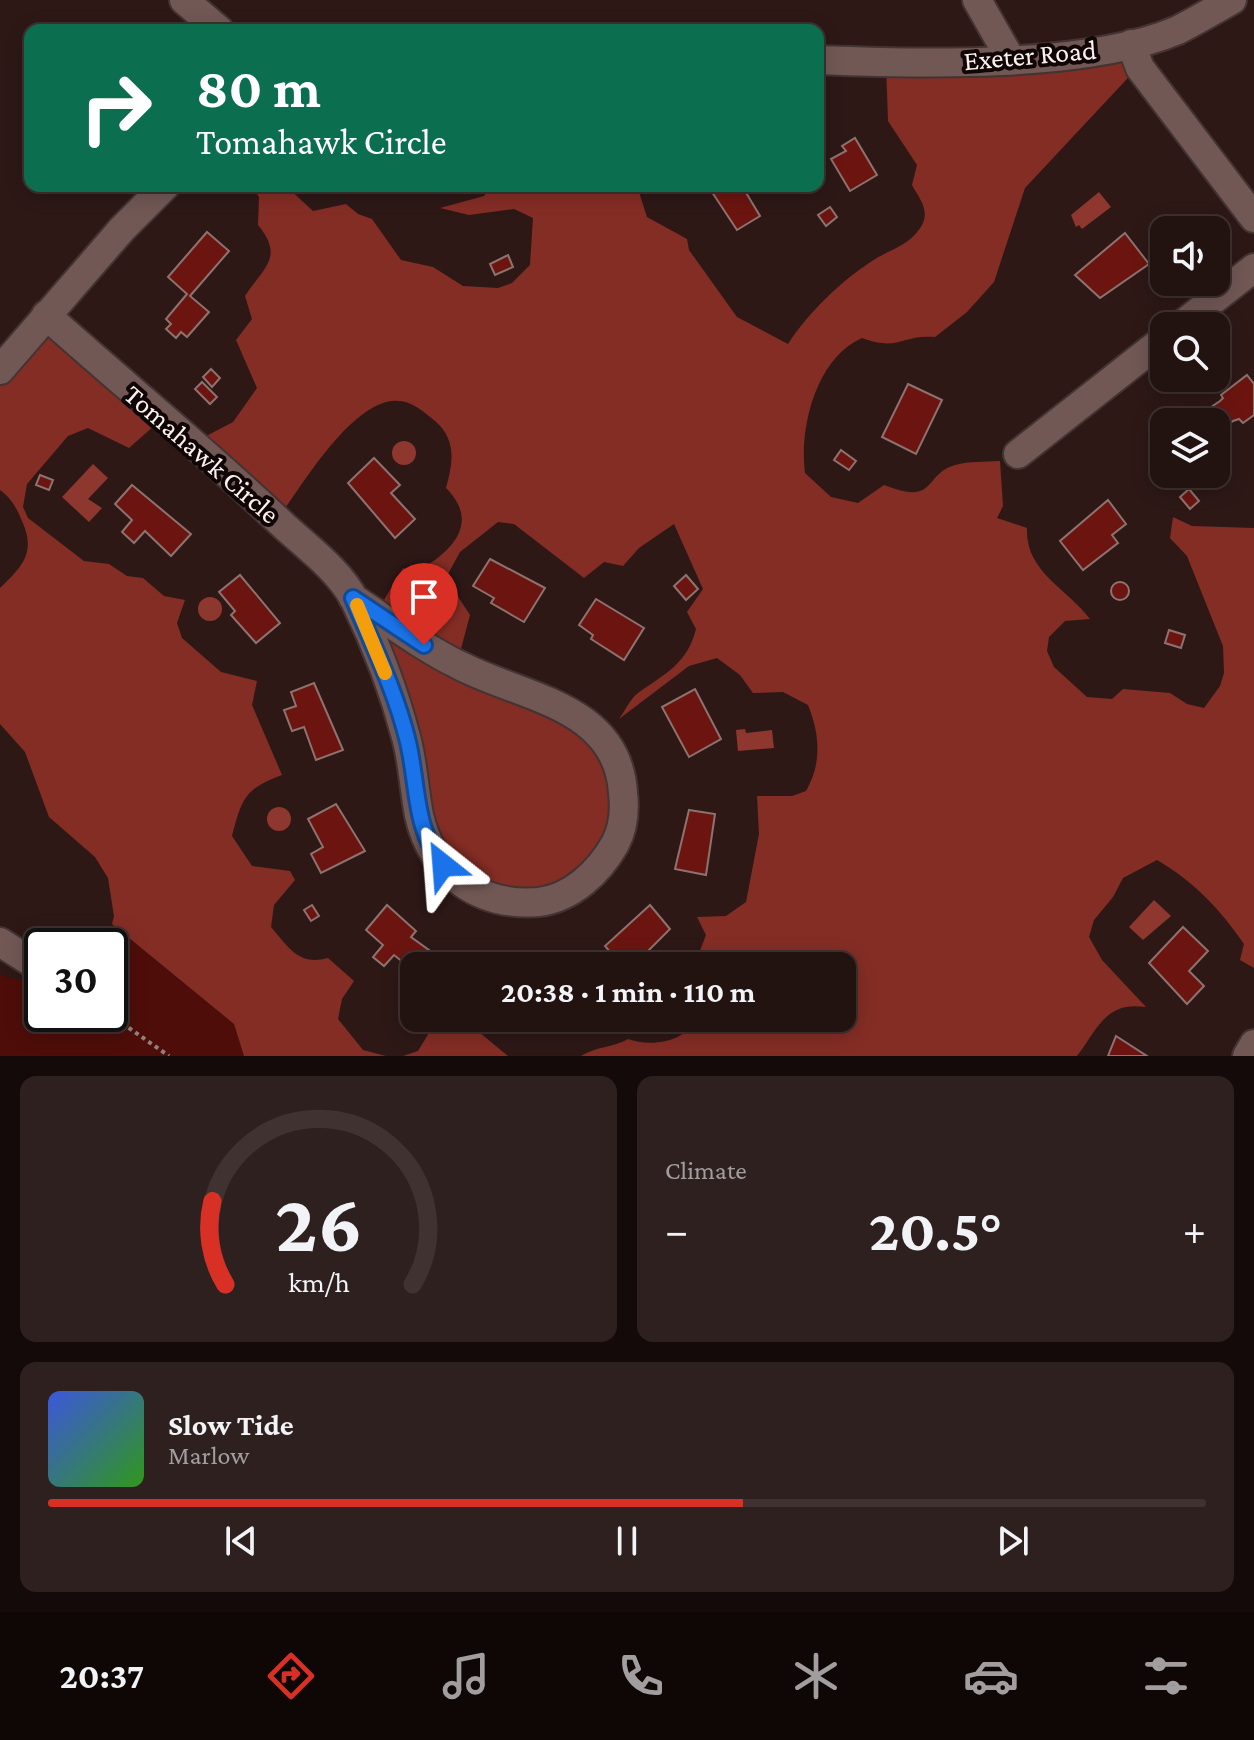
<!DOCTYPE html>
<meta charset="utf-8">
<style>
:root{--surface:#221210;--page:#2e201e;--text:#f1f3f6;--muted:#a29e9f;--line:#3f3230;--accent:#d93025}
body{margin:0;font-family:"Crimson Pro",serif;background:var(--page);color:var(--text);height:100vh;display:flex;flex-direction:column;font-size:30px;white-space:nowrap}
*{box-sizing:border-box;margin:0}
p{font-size:26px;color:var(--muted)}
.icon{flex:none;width:44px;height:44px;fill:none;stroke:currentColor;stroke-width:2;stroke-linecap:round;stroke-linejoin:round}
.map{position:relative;height:1056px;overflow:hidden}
.panel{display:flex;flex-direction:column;gap:20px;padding:20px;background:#130a09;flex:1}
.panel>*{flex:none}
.top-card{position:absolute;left:24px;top:24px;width:800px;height:168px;border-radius:16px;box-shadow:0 4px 20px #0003,0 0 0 2px var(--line);background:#0b6e4f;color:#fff;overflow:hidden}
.tools{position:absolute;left:1150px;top:216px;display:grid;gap:16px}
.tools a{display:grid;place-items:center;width:80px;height:80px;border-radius:16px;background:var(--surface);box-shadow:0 4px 20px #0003,0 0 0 2px var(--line);font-size:40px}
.speed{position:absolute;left:24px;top:928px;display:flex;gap:16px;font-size:40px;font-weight:700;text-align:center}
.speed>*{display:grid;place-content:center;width:104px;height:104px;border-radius:50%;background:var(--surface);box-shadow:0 4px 20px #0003,0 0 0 2px var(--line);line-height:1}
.speed .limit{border:4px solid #111;border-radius:12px;background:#fff;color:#111}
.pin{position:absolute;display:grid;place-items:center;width:68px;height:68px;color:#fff;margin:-82px -34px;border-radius:50% 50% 50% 0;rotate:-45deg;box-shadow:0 0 8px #0007}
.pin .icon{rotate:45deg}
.me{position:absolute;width:88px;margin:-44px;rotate:332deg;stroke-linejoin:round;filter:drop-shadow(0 0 6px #0008)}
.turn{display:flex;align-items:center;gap:28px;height:168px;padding:0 40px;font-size:36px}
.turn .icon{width:104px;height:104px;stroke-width:2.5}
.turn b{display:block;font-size:56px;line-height:68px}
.big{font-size:60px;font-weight:700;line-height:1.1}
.panel .card{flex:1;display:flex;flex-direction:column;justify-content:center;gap:12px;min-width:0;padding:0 28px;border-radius:16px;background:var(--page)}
.panel .dial{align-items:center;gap:0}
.dial svg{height:208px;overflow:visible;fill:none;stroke:var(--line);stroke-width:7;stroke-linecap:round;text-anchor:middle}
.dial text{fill:var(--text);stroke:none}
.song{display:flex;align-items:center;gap:24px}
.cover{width:96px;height:96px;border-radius:12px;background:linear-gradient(135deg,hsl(230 70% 55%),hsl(110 70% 35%))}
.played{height:8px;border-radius:4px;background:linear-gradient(90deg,var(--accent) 60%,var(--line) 60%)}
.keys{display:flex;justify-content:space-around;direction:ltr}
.heat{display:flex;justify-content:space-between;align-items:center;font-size:44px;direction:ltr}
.panel .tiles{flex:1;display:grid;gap:20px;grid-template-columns:1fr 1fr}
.card:last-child{grid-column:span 2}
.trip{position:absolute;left:400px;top:952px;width:456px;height:80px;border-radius:16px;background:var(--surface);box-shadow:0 4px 20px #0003,0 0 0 2px var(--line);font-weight:700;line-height:80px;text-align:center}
.menu{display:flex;height:128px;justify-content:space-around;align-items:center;background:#0e0706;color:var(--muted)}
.menu .icon{width:56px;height:56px}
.menu .active{color:var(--accent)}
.menu b{font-size:36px;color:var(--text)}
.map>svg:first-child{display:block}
.green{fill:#4f0d09}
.forest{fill:#842d25}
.water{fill:#8e372e}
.building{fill:#6c1510;stroke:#8d736f;stroke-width:2}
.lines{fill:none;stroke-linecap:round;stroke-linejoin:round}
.minor-casing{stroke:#433332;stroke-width:32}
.path{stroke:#91807e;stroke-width:4;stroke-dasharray:4 4;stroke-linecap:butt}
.minor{stroke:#715855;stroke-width:28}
.route-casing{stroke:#114b97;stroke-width:20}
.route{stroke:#1a73e8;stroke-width:14}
.slow{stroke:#f59e0b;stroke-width:14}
.labels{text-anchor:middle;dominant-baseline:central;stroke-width:8;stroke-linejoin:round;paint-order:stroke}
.street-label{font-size:28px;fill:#fdf1ef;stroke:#0f0605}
</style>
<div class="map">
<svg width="1254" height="1056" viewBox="0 0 1254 1056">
<rect width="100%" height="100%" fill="#2d1816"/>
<polygon class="green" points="111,924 234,1024 244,1056 0,1056 0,975 42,986 42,1014 110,1014 110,946 90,946 109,934"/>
<g class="forest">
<path d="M1125,44L1140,65L1025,188L994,282L967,312L935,337C901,334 900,352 862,338C816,358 799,428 805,473L831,497L858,503L884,485C938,506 922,475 955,465C969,461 986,462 1000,461L1003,506L997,518L1027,528C1025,572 1068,589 1090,619L1065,621L1049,637L1047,651L1054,667L1087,697L1112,699L1123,689L1170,693L1187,704L1204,708L1220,686L1224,673L1223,646L1187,556L1170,538L1173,517L1192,526L1254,528V968L1240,960L1244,944C1220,909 1193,881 1157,860L1123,878L1113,897L1094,920L1089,937L1102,960L1146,1007C1106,1001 1099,1027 1077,1056H581C597,1046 612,1048 628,1039C650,1047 686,1043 696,1018H842V966H694L706,935L697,917L726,916L746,902L759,834L757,796H792L806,791C822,763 820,735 808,705L783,692L753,693L740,675L717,658L689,666L619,719C625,711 630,699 638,693C666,673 687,664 696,629L687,612L703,589L674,524L639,548L623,566L604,562L584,578L514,524L498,522L460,552L448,574L451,586L470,615L458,660L539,688L621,780L605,846L558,886L503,895L429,850L378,610L403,568L414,573C450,554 482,524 446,488C453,463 457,440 435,421C423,411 410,399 392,401C349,406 303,484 279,517L193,443L233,422L257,388L236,340L252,319L245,296C265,266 284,257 258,225L259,197L252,186H286L313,211L346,204L358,214L372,219L401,260L433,267L463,286L498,288L512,283L530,265L533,218L514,209L469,215L440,208L484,196L492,186H637L647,217L687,239L689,250L737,317L788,344C808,313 841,281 872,261C890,249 910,246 922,225C930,210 919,198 912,185L917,165L888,121L886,63Z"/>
<path d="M34,321L163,418L129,448L88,428L68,436L27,484L23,507L28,518L84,561L109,564L127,576L143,578L164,596L185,600L177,623L182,638L221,672L257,681L252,705L282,775C244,789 242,799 232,836L252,866L290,871L295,880L274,905L271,927C289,948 299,966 328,958L354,981L342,999L338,1019L363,1050L386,1056H244L234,1024L112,924L114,916L108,878L95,857L49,817L25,752L0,724V588C23,566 36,552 22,521C16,507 12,499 0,490V363Z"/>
<polygon points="438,1018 462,1018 508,1056 403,1056 418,1051"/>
</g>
<g class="water">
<polygon points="1099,192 1111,207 1082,229 1079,225 1076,227 1071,215"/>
<circle cx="404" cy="453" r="12"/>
<polygon points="93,464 108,478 88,499 102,508 89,522 62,497"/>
<circle cx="210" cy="609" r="12"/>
<polygon points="745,729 746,733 772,730 774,748 738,751 736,730"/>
<circle cx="279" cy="819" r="12"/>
<polygon points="1154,900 1171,916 1143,940 1129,927"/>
</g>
<g class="building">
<polygon points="855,138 877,175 850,191 831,159 846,151 842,146"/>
<polygon points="708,186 742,186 760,216 737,230"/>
<polygon points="830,207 837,217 826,226 818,215"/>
<polygon points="207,232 229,251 190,296 209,312 187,337 181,332 176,338 166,329 171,324 166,319 187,294 168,277"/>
<polygon points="1125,233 1149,264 1100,298 1075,275"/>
<polygon points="508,255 513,267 495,275 490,264"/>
<polygon points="211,369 220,378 212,387 203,377"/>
<polygon points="1247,375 1254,384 1254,415 1243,423 1239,419 1233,421 1216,434 1216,422 1199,422 1196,417 1220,401 1223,398 1221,395"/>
<polygon points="202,382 217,397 210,404 195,389"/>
<polygon points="908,384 942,400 916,454 882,437"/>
<polygon points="841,450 856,461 849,470 834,460"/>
<polygon points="374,458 400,485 391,493 415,519 395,538 348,483"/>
<polygon points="40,475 53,480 49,490 36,485"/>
<polygon points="132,485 191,534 171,556 145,531 134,543 122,532 132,520 115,504"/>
<polygon points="1189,489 1199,501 1190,509 1180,497"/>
<polygon points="1108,500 1126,524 1112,535 1118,543 1083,570 1060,541"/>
<polygon points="490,559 545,588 524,622 491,603 494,598 473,586"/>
<polygon points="240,575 280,623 256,643 231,615 235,611 219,592"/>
<polygon points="686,575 698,589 686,600 674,586"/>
<circle cx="1120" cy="591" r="9"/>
<polygon points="596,599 644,628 624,660 591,639 593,635 579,625"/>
<polygon points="1169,630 1185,635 1181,648 1165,643"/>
<polygon points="314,683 343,750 316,760 304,727 292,731 284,710 296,706 291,692"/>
<polygon points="695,689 721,739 689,757 662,707"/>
<polygon points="336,804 365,851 321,873 311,854 323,847 308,819"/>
<polygon points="689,810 715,814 706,875 675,869"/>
<polygon points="312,905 319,916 311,921 304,910"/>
<polygon points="387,905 416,931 411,937 433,953 421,966 414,966 414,971 394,955 384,966 373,957 383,945 366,930"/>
<polygon points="650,905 670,929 633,966 622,966 605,946"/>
<polygon points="1183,927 1208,951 1189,971 1204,986 1187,1004 1149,963"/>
<polygon points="497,962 535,965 534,966 497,966"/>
<polygon points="1116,1036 1147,1056 1108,1056"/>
</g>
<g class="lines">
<g class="minor-casing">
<g id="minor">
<polyline points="184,0 219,30"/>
<polyline points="977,0 1010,58"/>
<polyline points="1131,44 1140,68 1254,218"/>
<path d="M818,60C918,64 1087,69 1178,30C1196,21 1214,10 1232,0"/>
<path d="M46,315C125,386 207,452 283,525C307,547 341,572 355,601C376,644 394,691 406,737C413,762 414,789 419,815C432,874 480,907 539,902C572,898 599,872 615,844C623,829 625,810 623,793C618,705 522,698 459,665C422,647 388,621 353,598"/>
<polyline points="1180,326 1254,268"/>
<polyline points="0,370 122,229 165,186"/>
<polyline points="1018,454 1164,339"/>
<polyline points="0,942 42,969"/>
<polyline points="1247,1056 1254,1044"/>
</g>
</g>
<polyline class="path" points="109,1014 169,1056"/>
<use href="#minor" class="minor"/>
</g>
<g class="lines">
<g class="route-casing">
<path id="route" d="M424,645L353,598C373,645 396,692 408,742C418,784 414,830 443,865"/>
</g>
<use href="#route" class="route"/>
<polyline class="slow" points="357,605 385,673"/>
</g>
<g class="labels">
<g class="street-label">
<text transform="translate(1030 55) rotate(-5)">Exeter Road</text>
<text transform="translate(202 454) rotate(41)">Tomahawk Circle</text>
</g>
</g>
</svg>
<div class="tools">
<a><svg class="icon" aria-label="sound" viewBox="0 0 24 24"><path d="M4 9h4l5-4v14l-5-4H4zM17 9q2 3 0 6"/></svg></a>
<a><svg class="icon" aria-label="search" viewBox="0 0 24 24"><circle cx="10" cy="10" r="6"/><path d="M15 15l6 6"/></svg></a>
<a><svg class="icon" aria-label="layers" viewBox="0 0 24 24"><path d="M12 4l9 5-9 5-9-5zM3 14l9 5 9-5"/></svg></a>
</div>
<div class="speed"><div class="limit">30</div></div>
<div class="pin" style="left:424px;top:645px;background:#d93025"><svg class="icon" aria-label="arrive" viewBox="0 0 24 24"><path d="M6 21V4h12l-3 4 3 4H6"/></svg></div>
<svg class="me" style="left:443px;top:865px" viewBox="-20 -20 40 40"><path d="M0-17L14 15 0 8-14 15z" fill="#1a73e8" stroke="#fff" stroke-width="4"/></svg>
<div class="trip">20:38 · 1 min · 110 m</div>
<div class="top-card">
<div class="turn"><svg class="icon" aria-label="right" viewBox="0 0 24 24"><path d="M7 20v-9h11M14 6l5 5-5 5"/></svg><div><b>80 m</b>Tomahawk Circle</div></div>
</div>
</div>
<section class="panel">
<div class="tiles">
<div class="card dial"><svg viewBox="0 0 100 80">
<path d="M14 69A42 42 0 1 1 86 69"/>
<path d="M14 69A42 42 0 0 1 9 37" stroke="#d93025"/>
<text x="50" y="56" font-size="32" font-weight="700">26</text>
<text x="50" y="72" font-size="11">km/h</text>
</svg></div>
<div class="card"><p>Climate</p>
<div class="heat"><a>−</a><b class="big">20.5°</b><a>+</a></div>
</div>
<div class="card">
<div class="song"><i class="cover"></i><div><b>Slow Tide</b><p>Marlow</p></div></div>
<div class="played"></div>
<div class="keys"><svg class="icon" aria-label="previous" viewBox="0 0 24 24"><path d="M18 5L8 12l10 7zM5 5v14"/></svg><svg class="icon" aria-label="pause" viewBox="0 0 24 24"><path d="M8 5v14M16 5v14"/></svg><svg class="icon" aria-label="next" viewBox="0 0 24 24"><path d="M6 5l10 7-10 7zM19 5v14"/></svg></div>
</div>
</div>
</section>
<nav class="menu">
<b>20:37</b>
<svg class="icon active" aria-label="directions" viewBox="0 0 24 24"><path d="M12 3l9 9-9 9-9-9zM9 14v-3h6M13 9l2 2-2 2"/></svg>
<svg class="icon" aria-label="music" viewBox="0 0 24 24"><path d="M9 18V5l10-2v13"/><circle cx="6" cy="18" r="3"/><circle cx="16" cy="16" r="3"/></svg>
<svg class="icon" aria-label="phone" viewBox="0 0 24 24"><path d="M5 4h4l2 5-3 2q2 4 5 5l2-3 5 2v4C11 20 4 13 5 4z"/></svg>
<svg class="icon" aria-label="climate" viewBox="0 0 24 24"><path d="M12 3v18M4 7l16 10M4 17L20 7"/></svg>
<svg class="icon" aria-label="car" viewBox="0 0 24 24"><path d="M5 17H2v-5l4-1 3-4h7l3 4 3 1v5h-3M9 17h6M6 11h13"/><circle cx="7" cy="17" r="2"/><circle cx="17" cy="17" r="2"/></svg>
<svg class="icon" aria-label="filters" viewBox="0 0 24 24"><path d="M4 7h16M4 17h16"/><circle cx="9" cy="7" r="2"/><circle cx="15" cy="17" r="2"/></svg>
</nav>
